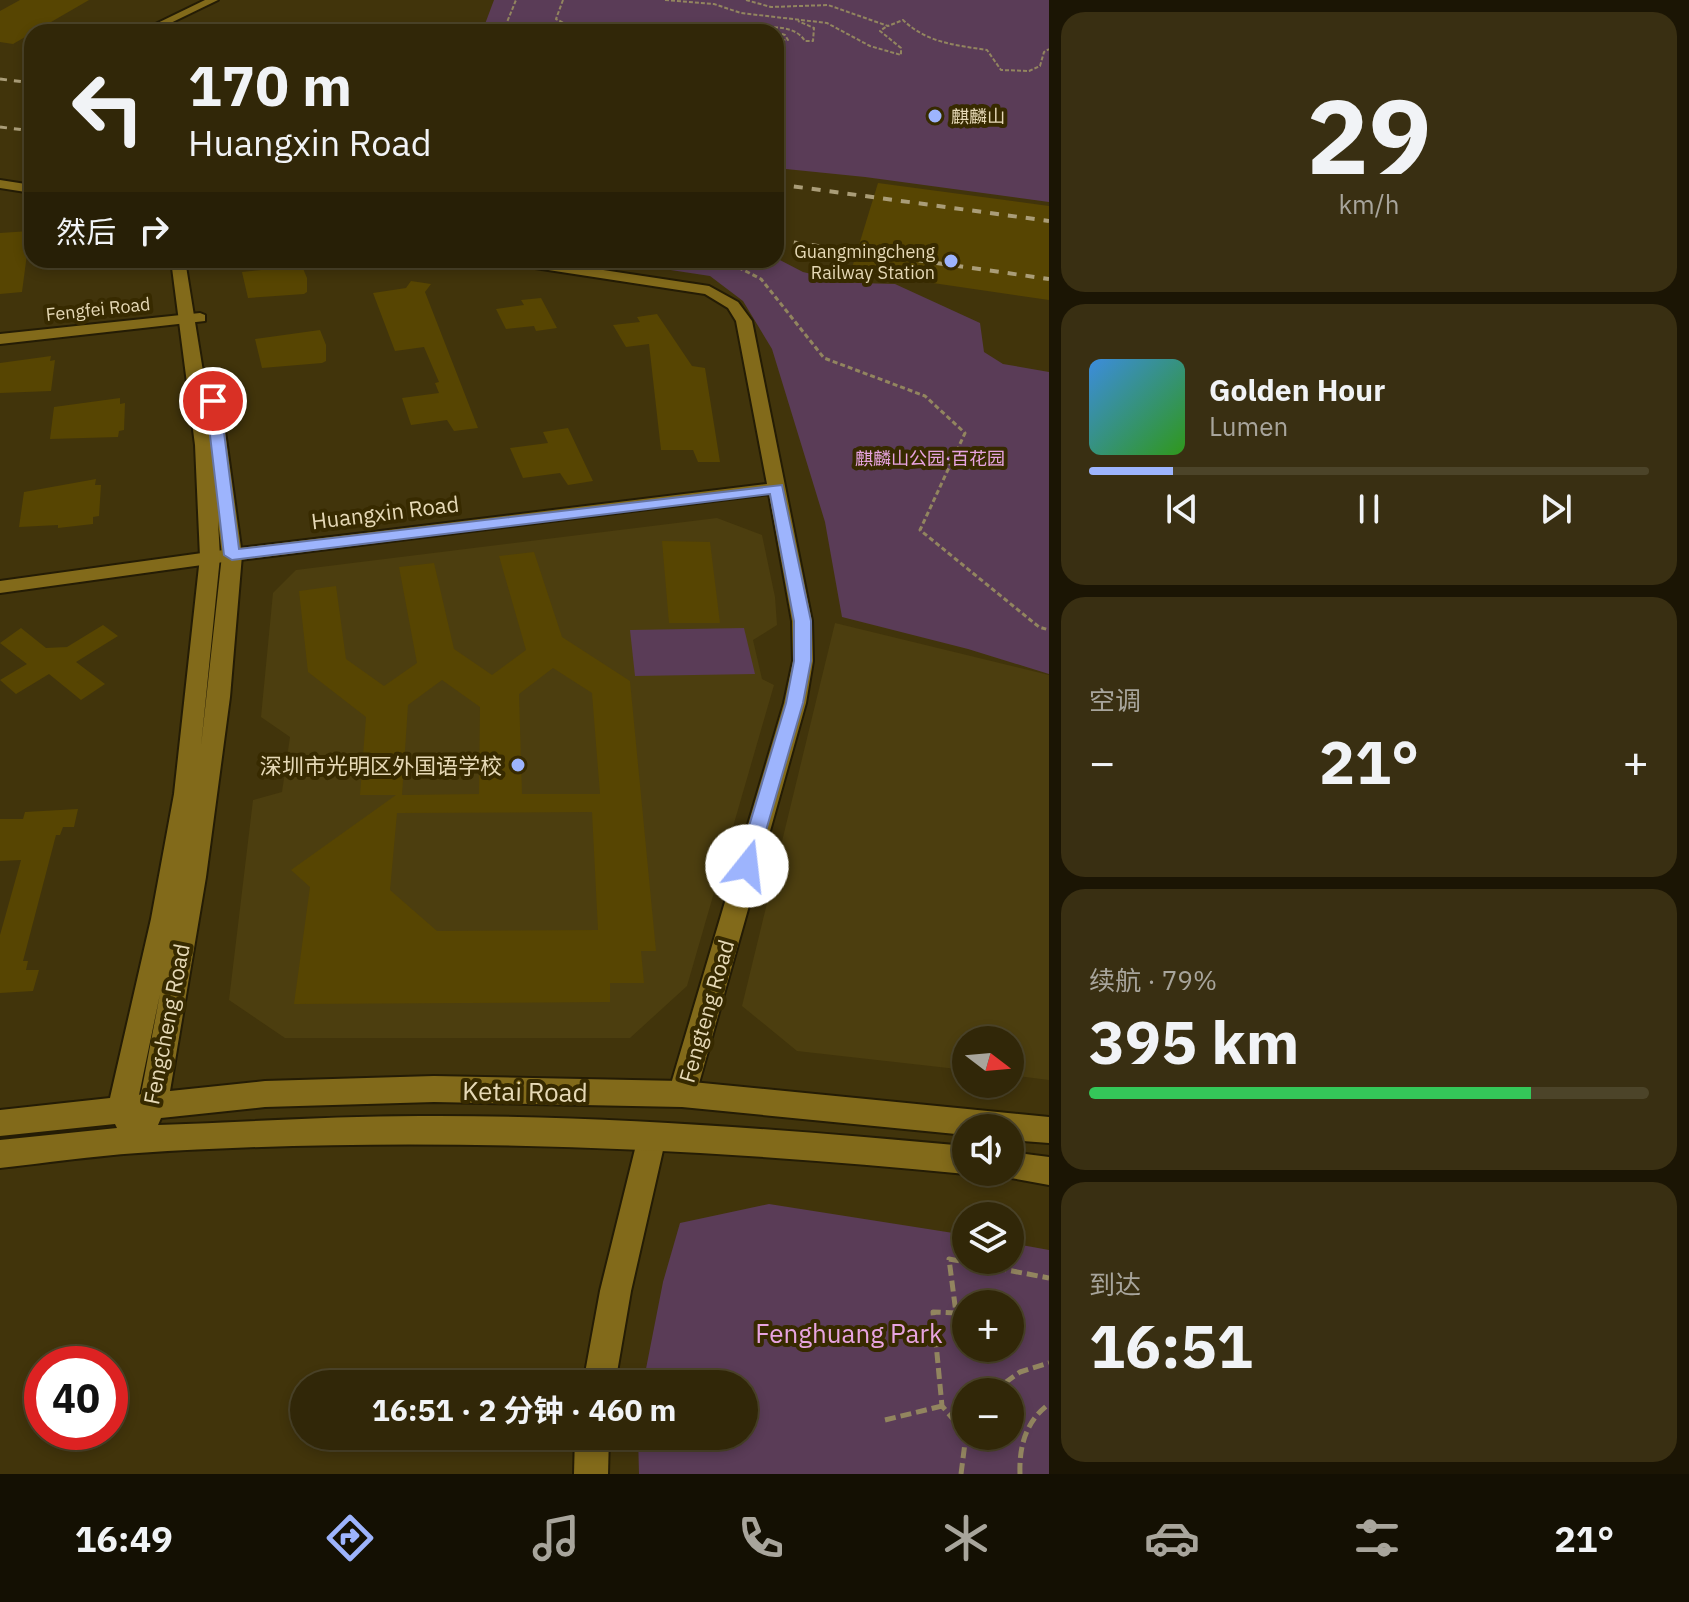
<!DOCTYPE html>
<html lang="zh">
<meta charset="utf-8">
<style>
:root{--surface:#312708;--page:#392f12;--text:#f1f3f6;--muted:#a8a59c;--line:#4c4429;--accent:#9db4fd}
body{margin:0;font-family:"IBM Plex Sans","Noto Sans SC",sans-serif;background:var(--page);color:var(--text);height:100vh;display:flex;flex-direction:column;font-size:30px;white-space:nowrap}
*{box-sizing:border-box;margin:0}
p{font-size:26px;color:var(--muted)}
.icon{flex:none;width:44px;height:44px;fill:none;stroke:currentColor;stroke-width:2;stroke-linecap:round;stroke-linejoin:round}
.map{position:relative;flex:1;overflow:hidden}
.details{display:flex;flex-direction:column;gap:12px;padding:12px;background:#1b1504;width:640px}
.details>*{flex:none}
.hud{position:absolute;left:24px;top:24px;width:760px;height:244px;border-radius:24px;box-shadow:0 4px 12px #0003,0 0 0 2px var(--line);background:#312708;color:var(--text);overflow:hidden}
.needle{width:52px;rotate:106deg}
.controls{position:absolute;left:952px;top:1026px;display:grid;gap:16px}
.controls a{display:grid;place-items:center;width:72px;height:72px;border-radius:50%;background:var(--surface);box-shadow:0 4px 12px #0003,0 0 0 2px var(--line);font-size:40px}
.speed{position:absolute;left:24px;top:1346px;display:flex;gap:16px;font-size:40px;font-weight:700;text-align:center}
.speed>*{display:grid;place-content:center;width:104px;height:104px;border-radius:50%;background:var(--surface);box-shadow:0 4px 12px #0003,0 0 0 2px var(--line);line-height:1}
.speed .limit{border:12px solid #d22;background:#fff;color:#111}
.pin{position:absolute;display:grid;place-items:center;width:68px;height:68px;color:#fff;margin:-34px;border:4px solid #fff;border-radius:50%;box-shadow:0 2px 8px #0007}
.me{position:absolute;width:88px;margin:-44px;rotate:16deg;stroke-linejoin:round;filter:drop-shadow(0 0 6px #0008)}
.turn{display:flex;align-items:center;gap:28px;height:168px;padding:0 32px;font-size:36px}
.turn .icon{width:104px;height:104px;stroke-width:2.5}
.turn b{display:block;font-size:56px;line-height:68px}
.then{display:flex;align-items:center;height:76px;padding:0 32px;background:#0003;gap:16px;font-size:30px}
.big{font-size:60px;font-weight:700;line-height:1.1}
.details .tile{flex:1;display:flex;flex-direction:column;justify-content:center;gap:12px;min-width:0;padding:0 28px;border-radius:24px;background:var(--page)}
.details .dial{align-items:center;gap:0}
.dial b{font-size:104px;line-height:1}
.song{display:flex;align-items:center;gap:24px}
.cover{width:96px;height:96px;border-radius:12px;background:linear-gradient(135deg,hsl(210 70% 55%),hsl(110 70% 35%))}
.played{height:8px;border-radius:4px;background:linear-gradient(90deg,var(--accent) 15%,var(--line) 15%)}
.keys{display:flex;justify-content:space-around;direction:ltr}
.heat{display:flex;justify-content:space-between;align-items:center;font-size:44px;direction:ltr}
.charge{height:12px;border-radius:6px;background:linear-gradient(90deg,#34c759 79%,var(--line) 0)}
.trip{position:absolute;left:290px;top:1370px;width:468px;height:80px;border-radius:40px;background:var(--surface);box-shadow:0 4px 12px #0003,0 0 0 2px var(--line);font-weight:700;line-height:80px;text-align:center}
.tabs{display:flex;height:128px;justify-content:space-around;align-items:center;background:#141003;color:var(--muted)}
.tabs .icon{width:56px;height:56px}
.tabs .active{color:var(--accent)}
.tabs b{font-size:36px;color:var(--text)}
main{display:flex;flex:1;min-height:0}
.map>svg:first-child{display:block}
.built{fill:#4c3e0f}
.green{fill:#5a3c57;fill-rule:evenodd}
.building{fill:#574502;fill-rule:evenodd}
.lines{fill:none;stroke-linecap:round;stroke-linejoin:round}
.tertiary-casing{stroke:#241c05;stroke-width:4}
.secondary-casing{stroke:#241c05;stroke-width:4}
.path-far2{stroke:#92855f;stroke-width:2;stroke-dasharray:4 2;stroke-linecap:butt}
.path-far1{stroke:#92855f;stroke-width:3;stroke-dasharray:5 3;stroke-linecap:butt}
.path{stroke:#92855f;stroke-width:5;stroke-dasharray:11 5;stroke-linecap:butt}
.tertiary{fill:#826a1a;fill-rule:evenodd}
.secondary{fill:#826a1a;fill-rule:evenodd}
.rail-far1{stroke:#aa9d78;stroke-width:3;stroke-dasharray:7 7;stroke-linecap:butt}
.rail{stroke:#aa9d78;stroke-width:4;stroke-dasharray:9 9;stroke-linecap:butt}
.route{fill:#9db4fd;stroke:#6675a4;stroke-width:2}
.poi-dot{fill:#9db4fd;stroke:#372a00;stroke-width:3}
.labels{text-anchor:middle;dominant-baseline:central;stroke-width:8;stroke-linejoin:round;paint-order:stroke}
.far-poi-label{font-size:18px;fill:#e6d9b6;stroke:#372a00;text-anchor:start}
.far-street-label{font-size:18px;fill:#e6d9b6;stroke:#372a00}
.far-park-label{font-size:18px;fill:#e8a4e0;stroke:#372a00}
.street-label{font-size:22px;fill:#e6d9b6;stroke:#372a00}
.poi-label{font-size:22px;fill:#e6d9b6;stroke:#372a00;text-anchor:end}
.near-street-label{font-size:26px;fill:#e6d9b6;stroke:#372a00}
.near-park-label{font-size:26px;fill:#e8a4e0;stroke:#372a00}
</style>
<main>
<div class="map">
<svg width="1049" height="1474" viewBox="0 0 1049 1474">
<rect width="100%" height="100%" fill="#41340b"/>
<g class="built">
<polygon points="717,518 762,535 775,597 777,625 753,640 762,679 774,685 687,986 630,1038 285,1038 229,1000 253,800 282,792 290,737 261,717 273,593 296,570"/>
<polygon points="835,623 1049,675 1049,1080 1010,1075 1010,1040 966,1040 966,1070 797,1051 742,1006"/>
</g>
<g class="green">
<polygon points="494,0 1049,0 1049,202 865,177 776,168 776,32 482,32"/>
<polygon points="776,258 803,272 824,277 825,282 895,284 980,323 984,352 1003,364 1049,372 1049,674 968,649 842,617 825,522 772,349 743,301 710,276 605,260"/>
<polygon points="744,628 755,674 635,676 630,630"/>
<path d="M769,1204L966,1235V1260H1010V1243L1049,1250V1474H639L638,1436H744V1384H643L663,1282L680,1223ZM1010,1304V1348H966V1304ZM966,1392H1010V1436H966Z"/>
</g>
<g class="building">
<polygon points="20,0 89,0 13,44 0,42 0,11"/>
<polygon points="878,183 1049,206 1049,300 851,271"/>
<polygon points="30,231 22,292 0,294 0,233"/>
<polygon points="302,266 307,278 307,292 304,294 248,298 242,272"/>
<polygon points="411,281 431,284 425,292 478,428 454,431 447,420 411,425 402,398 439,393 435,383 439,382 424,347 395,351 373,293 406,288"/>
<polygon points="541,298 557,328 536,331 534,326 506,329 496,309 524,305 521,300"/>
<polygon points="657,314 692,366 705,368 720,462 698,462 693,450 661,450 649,344 626,347 613,325 640,322 637,317"/>
<polygon points="320,330 326,345 326,361 322,363 262,368 255,339"/>
<polygon points="51,356 50,361 55,360 51,391 0,393 0,363"/>
<polygon points="120,398 120,404 125,403 124,430 119,431 118,437 50,439 54,407"/>
<polygon points="568,428 593,481 568,485 560,473 523,478 510,448 548,443 543,432"/>
<polygon points="96,479 95,485 101,485 99,516 93,517 93,524 58,528 58,525 19,527 24,492"/>
<polygon points="662,541 710,542 720,623 669,623"/>
<path d="M534,552L562,637L630,681L656,951H641L644,983H610V1002L294,1004L310,887L291,870L396,795H360L366,717L308,672L299,591L336,586L346,659L384,686L417,663L399,567L434,563L454,649L492,675L526,650L499,556ZM553,668L592,693L600,794H522L519,694ZM442,680L480,707L479,794L402,795L408,705ZM592,812L598,930L437,931L390,890L397,813Z"/>
<polygon points="103,625 118,636 76,662 105,684 81,700 49,674 16,694 0,680 27,664 0,643 21,628 46,648 67,647"/>
<polygon points="78,809 74,827 63,827 60,835 56,835 23,961 28,961 26,970 39,970 33,991 0,993 0,935 21,860 0,861 0,819 23,819 25,812"/>
</g>
<g class="lines">
<g class="tertiary-casing">
<g id="tertiary">
<polygon points="0,180 32,185 32,193 0,188"/>
<polygon points="502,260 537,260 709,286 738,302 752,321 812,621 813,661 806,703 696,1094 692,1103 682,1107 672,1103 668,1094 784,703 793,661 792,621 769,494 231,561 0,593 0,581 231,549 767,484 736,321 728,308 705,294 509,264"/>
<polygon points="200,313 205,315 205,321 0,344 0,334"/>
<polygon points="652,1123 662,1127 666,1137 631,1291 615,1384 583,1384 600,1291 638,1137 642,1127"/>
<polygon points="575,1436 609,1436 608,1474 574,1474"/>
</g>
</g>
<g class="secondary-casing">
<g id="secondary">
<polygon points="205,0 218,0 152,32 139,32"/>
<path d="M171,260H185L205,384L211,382L219,387L242,555L230,697L206,877L170,1091L265,1081L434,1076L682,1081L1049,1117V1143L1010,1140V1128H966V1135L682,1107L434,1102L265,1107L161,1118L158,1125C251,1122 345,1115 438,1116C614,1116 791,1130 966,1146V1172H971L966,1174C691,1147 415,1135 138,1153C92,1156 46,1163 0,1168V1140L117,1128L115,1124L0,1136V1110L110,1098L151,919L174,794L200,557L195,445ZM218,521L222,555L201,746L220,557ZM160,994L141,1094L139,1095Z"/>
<polygon points="1010,1152 1049,1157 1049,1185 1000,1176 998,1172 1010,1172"/>
</g>
</g>
<g class="path-far2">
<polyline points="563,0 556,19 581,32"/>
<polyline points="665,0 714,4 741,13 827,23 870,46 901,55 901,48 880,31 887,26"/>
<path d="M746,0L771,7L828,5L888,26L903,20C927,43 955,45 987,50L1001,70L1029,71L1040,66L1044,52L1049,49"/>
<polyline points="503,32 516,0"/>
<polyline points="658,32 741,32"/>
<path d="M775,32L757,26C774,28 795,25 805,41H813L814,28L798,21"/>
<polyline points="776,32 785,35 788,40 776,40"/>
</g>
<polyline class="path-far1" points="724,260 761,279 824,358 925,396 965,433 920,530 1039,627 1049,630"/>
<g class="path">
<polyline points="992,1392 1020,1372 1049,1363"/>
<polyline points="885,1420 942,1406"/>
<polyline points="966,1434 942,1406 933,1312 956,1313 949,1259 1049,1278"/>
<polyline points="961,1474 966,1435"/>
<path d="M1020,1474C1019,1446 1026,1421 1049,1404"/>
</g>
<use href="#tertiary" class="tertiary"/>
<use href="#secondary" class="secondary"/>
<g class="rail-far1">
<polyline points="0,79 32,83"/>
<polyline points="0,127 32,131"/>
</g>
<g class="rail">
<polyline points="776,184 1049,221"/>
<polyline points="776,240 1049,279"/>
</g>
</g>
<polygon class="route" points="213,397 220,401 239,549 782,485 811,621 811,661 803,703 754,872 740,872 737,866 786,703 794,661 794,621 770,494 232,560 224,555 206,401"/>
<g class="poi-dot">
<circle cx="935" cy="116" r="8"/>
<circle cx="951" cy="261" r="8"/>
<circle cx="518" cy="765" r="8"/>
</g>
<g class="labels">
<g class="far-poi-label">
<text x="951" y="116">麒麟山</text>
<text x="935" y="251" text-anchor="end">Guangmingcheng<tspan x="935" dy="21">Railway Station</tspan></text>
</g>
<g class="far-street-label">
<text transform="translate(98 309) rotate(-6)">Fengfei Road</text>
</g>
<g class="far-park-label">
<text x="930" y="458">麒麟山公园·百花园</text>
</g>
<g class="street-label">
<text transform="translate(385 512) rotate(-7)">Huangxin Road</text>
<text transform="translate(706 1011) rotate(-74)">Fengteng Road</text>
<text transform="translate(166 1024) rotate(-79)">Fengcheng Road</text>
</g>
<g class="poi-label">
<text x="502" y="765">深圳市光明区外国语学校</text>
</g>
<g class="near-street-label">
<text transform="translate(525 1091) rotate(1)">Ketai Road</text>
</g>
<g class="near-park-label">
<text x="849" y="1333">Fenghuang Park</text>
</g>
</g>
</svg>
<div class="controls">
<a><svg class="needle" viewBox="-14 -14 28 28"><path d="M0-13l5 13h-10z" fill="#e53935"/><path d="M0 13l5-13h-10z" fill="#a8a59c"/></svg></a>
<a><svg class="icon" aria-label="sound" viewBox="0 0 24 24"><path d="M4 9h4l5-4v14l-5-4H4zM17 9q2 3 0 6"/></svg></a>
<a><svg class="icon" aria-label="layers" viewBox="0 0 24 24"><path d="M12 4l9 5-9 5-9-5zM3 14l9 5 9-5"/></svg></a>
<a>+</a>
<a>−</a>
</div>
<div class="speed"><div class="limit">40</div></div>
<div class="pin" style="left:213px;top:401px;background:#d93025"><svg class="icon" aria-label="arrive" viewBox="0 0 24 24"><path d="M6 21V4h12l-3 4 3 4H6"/></svg></div>
<svg class="me" style="left:747px;top:866px" viewBox="-20 -20 40 40"><circle r="19" fill="#fff"/><path d="M0-13L10 11 0 6-10 11z" fill="#9db4fd"/></svg>
<div class="trip">16:51 · 2 分钟 · 460 m</div>
<div class="hud">
<div class="turn"><svg class="icon" aria-label="left" viewBox="0 0 24 24"><path d="M17 20v-9H6M10 6l-5 5 5 5"/></svg><div><b>170 m</b>Huangxin Road</div></div>
<div class="then">然后<svg class="icon" aria-label="right" viewBox="0 0 24 24"><path d="M7 20v-9h11M14 6l5 5-5 5"/></svg></div>
</div>
</div>
<section class="details">
<div class="tile dial"><b>29</b><p>km/h</p></div>
<div class="tile">
<div class="song"><i class="cover"></i><div><b>Golden Hour</b><p>Lumen</p></div></div>
<div class="played"></div>
<div class="keys"><svg class="icon" aria-label="previous" viewBox="0 0 24 24"><path d="M18 5L8 12l10 7zM5 5v14"/></svg><svg class="icon" aria-label="pause" viewBox="0 0 24 24"><path d="M8 5v14M16 5v14"/></svg><svg class="icon" aria-label="next" viewBox="0 0 24 24"><path d="M6 5l10 7-10 7zM19 5v14"/></svg></div>
</div>
<div class="tile"><p>空调</p>
<div class="heat"><a>−</a><b class="big">21°</b><a>+</a></div>
</div>
<div class="tile"><p>续航 · 79%</p><b class="big">395 km</b><div class="charge"></div></div>
<div class="tile"><p>到达</p><b class="big">16:51</b></div>
</section>
</main>
<nav class="tabs">
<b>16:49</b>
<svg class="icon active" aria-label="directions" viewBox="0 0 24 24"><path d="M12 3l9 9-9 9-9-9zM9 14v-3h6M13 9l2 2-2 2"/></svg>
<svg class="icon" aria-label="music" viewBox="0 0 24 24"><path d="M9 18V5l10-2v13"/><circle cx="6" cy="18" r="3"/><circle cx="16" cy="16" r="3"/></svg>
<svg class="icon" aria-label="phone" viewBox="0 0 24 24"><path d="M5 4h4l2 5-3 2q2 4 5 5l2-3 5 2v4C11 20 4 13 5 4z"/></svg>
<svg class="icon" aria-label="climate" viewBox="0 0 24 24"><path d="M12 3v18M4 7l16 10M4 17L20 7"/></svg>
<svg class="icon" aria-label="car" viewBox="0 0 24 24"><path d="M5 17H2v-5l4-1 3-4h7l3 4 3 1v5h-3M9 17h6M6 11h13"/><circle cx="7" cy="17" r="2"/><circle cx="17" cy="17" r="2"/></svg>
<svg class="icon" aria-label="filters" viewBox="0 0 24 24"><path d="M4 7h16M4 17h16"/><circle cx="9" cy="7" r="2"/><circle cx="15" cy="17" r="2"/></svg>
<b>21°</b>
</nav>
